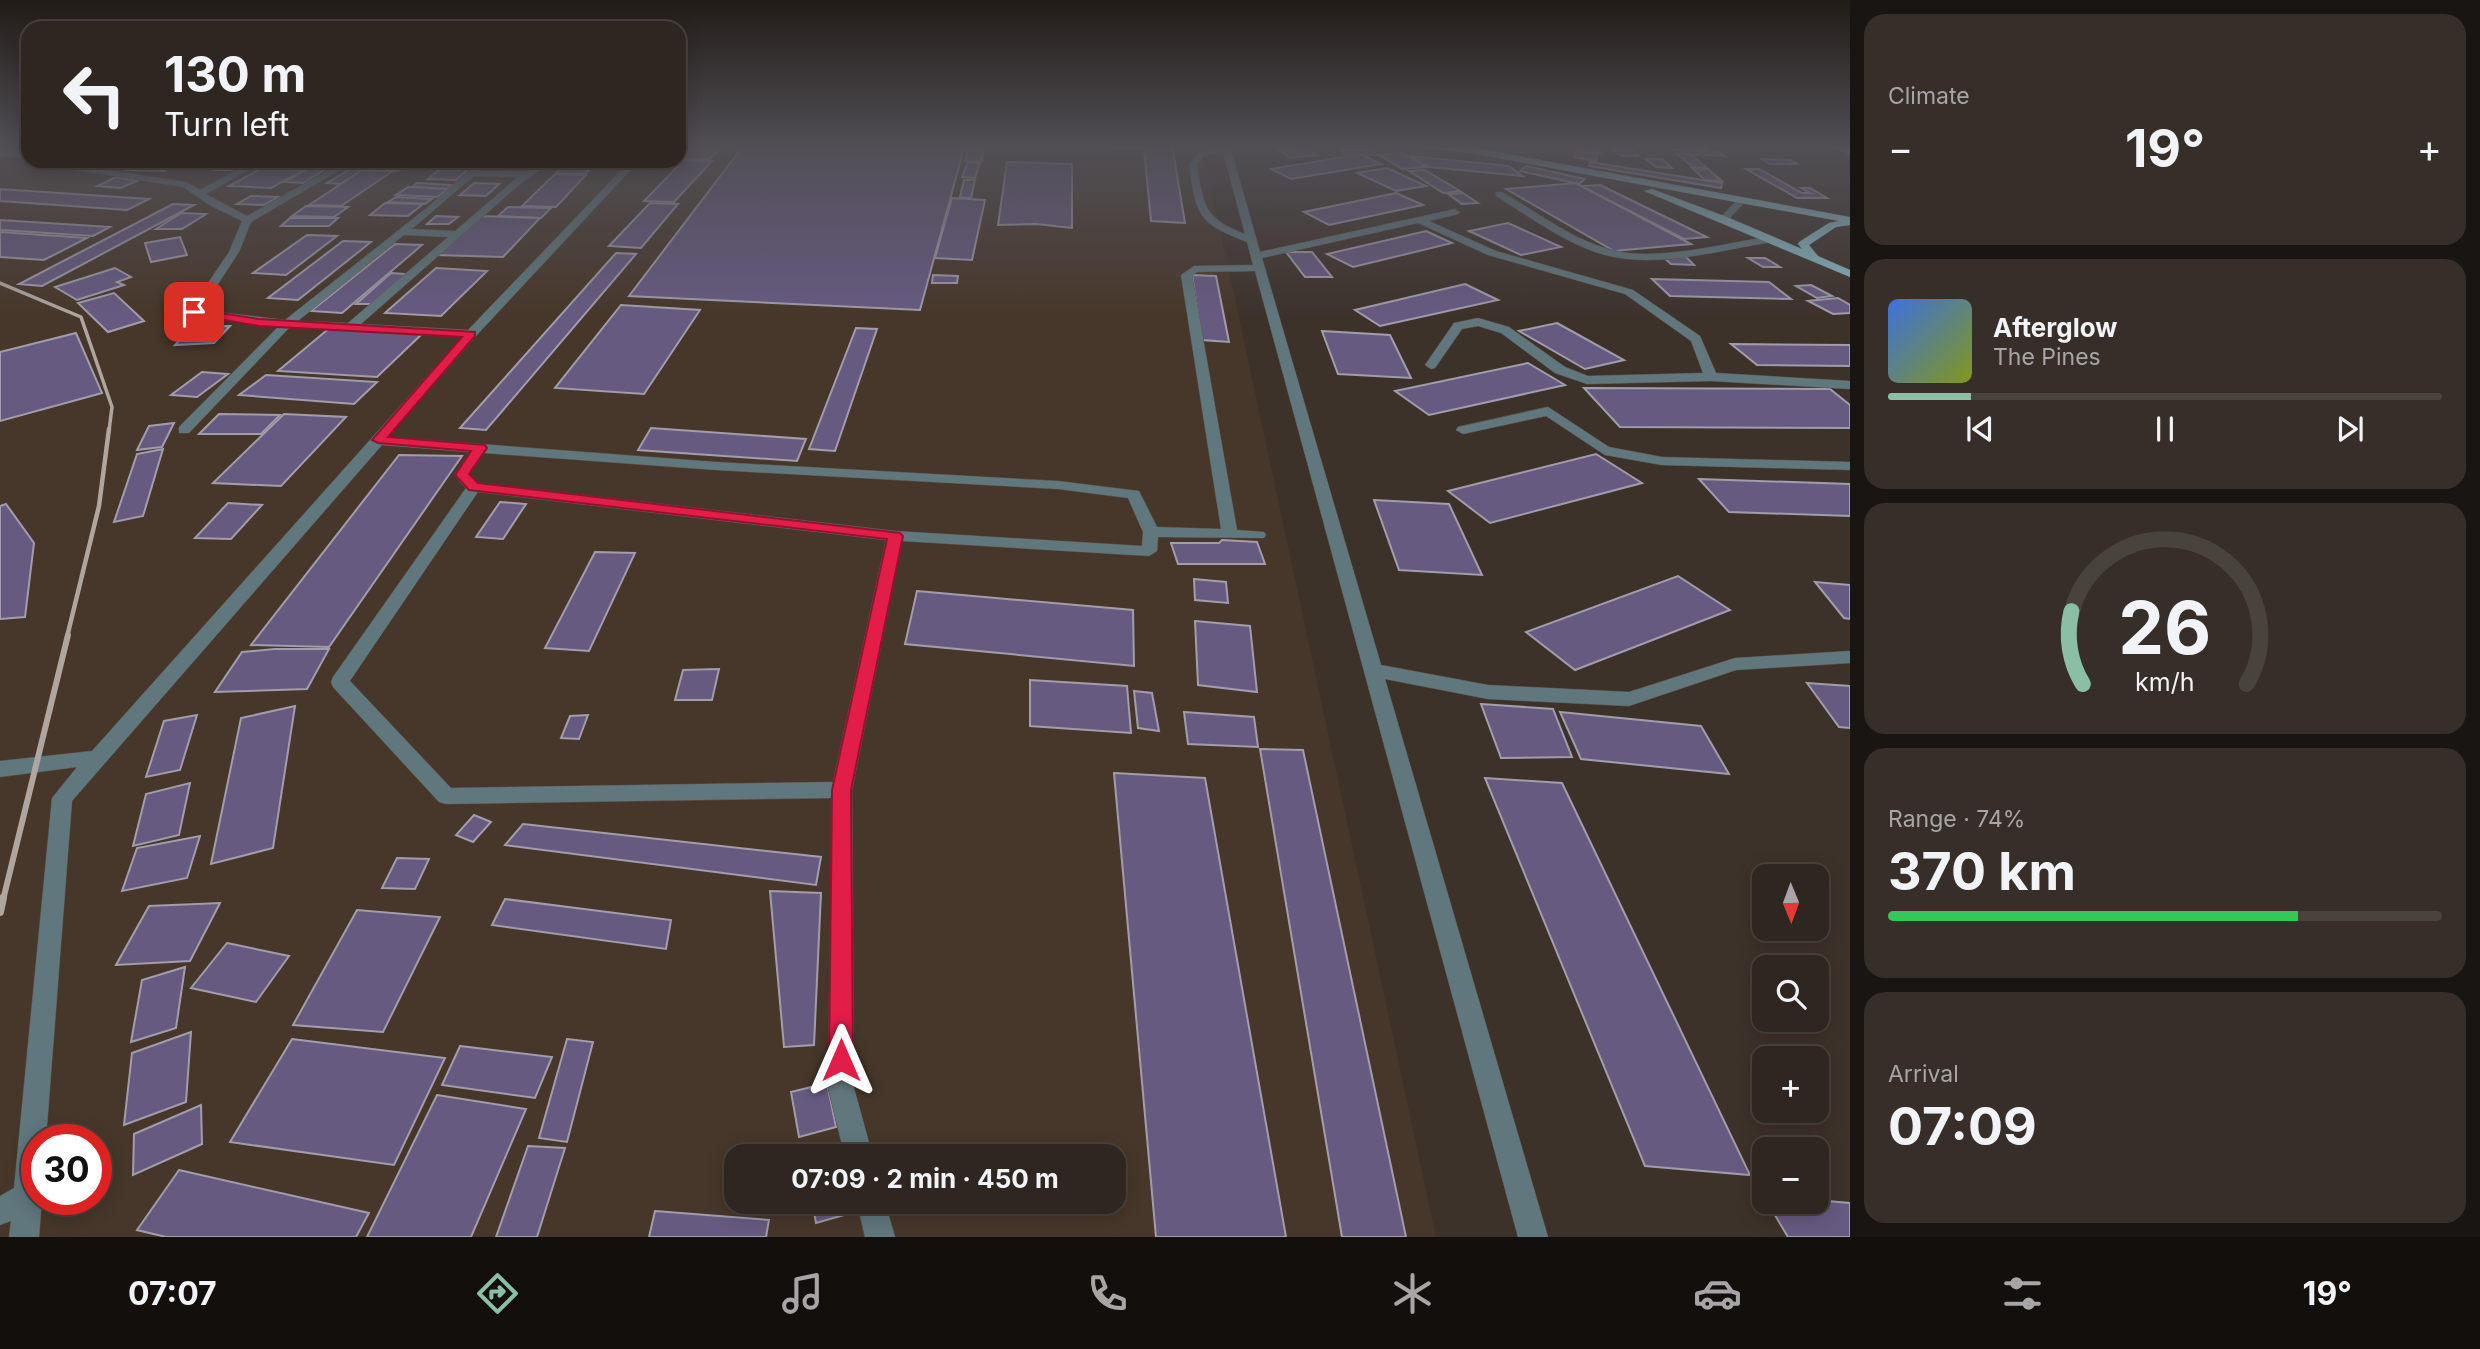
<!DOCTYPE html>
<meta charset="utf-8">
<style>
:root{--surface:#2e2620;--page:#362e29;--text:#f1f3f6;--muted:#a7a5a5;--line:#49433e;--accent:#8abfa5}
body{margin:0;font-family:Inter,sans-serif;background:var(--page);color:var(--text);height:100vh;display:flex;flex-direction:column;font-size:26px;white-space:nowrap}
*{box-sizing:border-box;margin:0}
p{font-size:23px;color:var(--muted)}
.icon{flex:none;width:38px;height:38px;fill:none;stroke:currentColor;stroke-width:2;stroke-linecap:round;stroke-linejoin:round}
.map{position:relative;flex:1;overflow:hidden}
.sheet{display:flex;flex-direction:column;gap:14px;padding:14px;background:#191512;width:630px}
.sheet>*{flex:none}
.banner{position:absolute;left:21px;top:21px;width:665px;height:147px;border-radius:21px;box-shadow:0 4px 18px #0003,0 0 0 2px var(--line);background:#2e2620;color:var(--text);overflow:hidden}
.needle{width:46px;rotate:179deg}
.controls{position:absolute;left:1752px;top:864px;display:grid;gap:14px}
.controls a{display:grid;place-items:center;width:77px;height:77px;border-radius:14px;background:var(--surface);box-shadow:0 4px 18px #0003,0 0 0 2px var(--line);font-size:35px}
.speed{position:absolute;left:21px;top:1124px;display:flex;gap:14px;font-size:35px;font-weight:700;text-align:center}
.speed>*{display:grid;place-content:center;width:91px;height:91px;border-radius:50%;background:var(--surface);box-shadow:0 4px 18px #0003,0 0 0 2px var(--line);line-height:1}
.speed .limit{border:10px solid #d22;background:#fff;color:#111}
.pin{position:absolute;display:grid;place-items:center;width:60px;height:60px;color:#fff;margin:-30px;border-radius:14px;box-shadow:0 4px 10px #0006}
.me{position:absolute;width:77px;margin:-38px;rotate:0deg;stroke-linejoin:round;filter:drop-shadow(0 0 5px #0008)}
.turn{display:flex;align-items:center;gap:24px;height:147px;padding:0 28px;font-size:32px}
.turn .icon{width:91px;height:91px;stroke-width:2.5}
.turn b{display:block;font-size:49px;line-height:60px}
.big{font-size:52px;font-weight:700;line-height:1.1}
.sheet .widget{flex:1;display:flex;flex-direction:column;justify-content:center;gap:10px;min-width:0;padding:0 24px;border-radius:21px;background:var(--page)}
.sheet .dial{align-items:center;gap:0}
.dial svg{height:182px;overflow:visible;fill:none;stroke:var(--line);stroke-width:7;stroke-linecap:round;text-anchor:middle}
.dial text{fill:var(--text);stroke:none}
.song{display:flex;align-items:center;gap:21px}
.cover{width:84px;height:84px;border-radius:10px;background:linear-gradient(135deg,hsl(220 70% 55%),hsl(70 70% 35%))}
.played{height:7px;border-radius:4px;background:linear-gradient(90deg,var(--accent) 15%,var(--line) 15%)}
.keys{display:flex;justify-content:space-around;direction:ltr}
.heat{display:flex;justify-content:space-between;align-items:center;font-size:38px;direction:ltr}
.charge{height:10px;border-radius:5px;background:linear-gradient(90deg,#34c759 74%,var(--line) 0)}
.trip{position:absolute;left:724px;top:1144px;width:402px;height:70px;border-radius:21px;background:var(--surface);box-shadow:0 4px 18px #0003,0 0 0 2px var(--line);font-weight:700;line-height:70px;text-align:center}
.tabs{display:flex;height:112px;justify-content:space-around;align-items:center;background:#120f0d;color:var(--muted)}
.tabs .icon{width:49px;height:49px}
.tabs .current{color:var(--accent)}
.tabs b{font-size:32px;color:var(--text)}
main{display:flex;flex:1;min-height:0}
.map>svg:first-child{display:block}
.built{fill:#47372a;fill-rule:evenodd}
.building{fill:#675a81;stroke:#a19dab;stroke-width:2}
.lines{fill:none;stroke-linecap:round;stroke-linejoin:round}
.minor-casing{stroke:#5b5149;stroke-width:1}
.major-casing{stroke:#5b5149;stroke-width:1}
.minor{fill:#60777d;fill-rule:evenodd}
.major{fill:#89b9c4;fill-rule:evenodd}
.rail-far3{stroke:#aea69f;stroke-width:3.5}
.rail-far2{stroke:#aea69f;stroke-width:4.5}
.rail-far1{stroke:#aea69f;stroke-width:6}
.rail{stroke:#aea69f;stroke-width:8}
.route{fill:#e11d48;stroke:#92132f;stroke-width:2}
</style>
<main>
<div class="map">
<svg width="1850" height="1237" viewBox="0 0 1850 1237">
<rect width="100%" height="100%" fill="#3d322a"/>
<path class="built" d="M0,145H28V161H679V145H1202L1436,1237H0ZM37,1139H96V1199H37ZM737,1157H1115V1202H737Z"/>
<g class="building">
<polygon points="693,145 723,145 709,160 680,159"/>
<polygon points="744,145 964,148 920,310 629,296"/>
<polygon points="1035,145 1172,145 1185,223 1151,221 1144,149"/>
<polygon points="1574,145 1594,146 1601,153 1580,152"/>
<polygon points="1666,145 1699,145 1709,150 1673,150"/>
<polygon points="1305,147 1318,155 1291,158 1278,150"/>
<polygon points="968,149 984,150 981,162 965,161"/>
<polygon points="1610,149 1629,149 1640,156 1622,156"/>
<polygon points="1340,150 1373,150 1376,155 1344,154"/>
<polygon points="1680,150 1720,152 1725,156 1684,154"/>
<polygon points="1576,151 1597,154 1596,161 1574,157"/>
<polygon points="1402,153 1426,167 1402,169 1379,155"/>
<polygon points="1360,154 1381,164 1291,179 1271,169"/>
<polygon points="1677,154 1691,155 1707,168 1693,167"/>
<polygon points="1409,156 1509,166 1522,176 1429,167"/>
<polygon points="1646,159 1662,159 1672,168 1656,167"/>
<polygon points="1762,159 1790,160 1798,164 1770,164"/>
<polygon points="684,160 712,161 674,202 644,201"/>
<polygon points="144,161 183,161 164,171 127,170"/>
<polygon points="231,161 249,161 232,170 215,170"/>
<polygon points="275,161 285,161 273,168 304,170 271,188 229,186"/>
<polygon points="291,161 320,161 306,169 279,168"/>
<polygon points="376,161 432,161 427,165 373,163"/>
<polygon points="450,161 478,161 456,180 428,179"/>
<polygon points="569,161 601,161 595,167 564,165"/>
<polygon points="968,162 980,163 975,178 962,177"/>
<polygon points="1007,162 1072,164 1072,228 1036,224 998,225"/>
<polygon points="1590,162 1722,183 1721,188 1589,166"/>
<polygon points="374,163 408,165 398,171 364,169"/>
<polygon points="1526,166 1585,179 1579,184 1520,171"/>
<polygon points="311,167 329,167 303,183 285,182"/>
<polygon points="563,167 592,167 585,174 556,173"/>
<polygon points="1387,168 1426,186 1396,191 1357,173"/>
<polygon points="1692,168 1708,169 1722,181 1705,180"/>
<polygon points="350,169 363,170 340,184 327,183"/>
<polygon points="1746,169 1759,169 1802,193 1810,193 1801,188 1810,188 1827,198 1797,198"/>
<polygon points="362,170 393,171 341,206 309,205"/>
<polygon points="1425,170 1460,191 1443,193 1409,171"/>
<polygon points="555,174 586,175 556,207 522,206"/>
<polygon points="116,177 137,181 121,188 97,186"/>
<polygon points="964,180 975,180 971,198 960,197"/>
<polygon points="417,183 452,185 447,189 412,187"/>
<polygon points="474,183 499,184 486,196 460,195"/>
<polygon points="1576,183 1691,244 1614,251 1506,189"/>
<polygon points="1600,185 1707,237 1684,239 1581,186"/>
<polygon points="408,187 448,189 437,197 396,195"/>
<polygon points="0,189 149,199 127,210 0,201"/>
<polygon points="1396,193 1423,205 1329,225 1304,212"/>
<polygon points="1463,193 1478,203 1462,204 1448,194"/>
<polygon points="251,196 278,197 264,205 237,204"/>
<polygon points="396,197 432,199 425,204 388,202"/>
<polygon points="952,198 985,200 972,260 935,258"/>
<polygon points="385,203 423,204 408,216 370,215"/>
<polygon points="650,203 678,204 641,248 609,246"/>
<polygon points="173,204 194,205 42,286 19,284"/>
<polygon points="306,206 348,207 334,217 292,216"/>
<polygon points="508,207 551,208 541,218 498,216"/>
<polygon points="181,213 206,214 182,229 156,229"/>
<polygon points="436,216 458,217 449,224 427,224"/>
<polygon points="478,216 540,218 503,257 437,255"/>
<polygon points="290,218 338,218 329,226 281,226"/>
<polygon points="0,220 110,227 93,236 0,230"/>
<polygon points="1508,223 1561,247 1521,255 1469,231"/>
<polygon points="1426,231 1452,243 1353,267 1327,254"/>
<polygon points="0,232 87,238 44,260 0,257"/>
<polygon points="307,235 337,236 286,275 253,273"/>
<polygon points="180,237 187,255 151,262 145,243"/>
<polygon points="343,241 371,242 298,300 268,298"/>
<polygon points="395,244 422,245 342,313 311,311"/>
<polygon points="1286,252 1312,252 1332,277 1305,277"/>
<polygon points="616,253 636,254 486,430 460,428"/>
<polygon points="1663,257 1686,257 1694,265 1671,264"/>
<polygon points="1748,258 1765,258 1780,267 1763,267"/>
<polygon points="115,268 131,277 117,282 124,285 77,300 55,287"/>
<polygon points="436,268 487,271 441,316 385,313"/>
<polygon points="391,273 406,274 372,304 356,304"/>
<polygon points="933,275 958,276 957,283 932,283"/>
<polygon points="1192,275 1216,276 1229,342 1202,340"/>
<polygon points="1652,279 1769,282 1791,299 1670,296"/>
<polygon points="1465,284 1498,300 1380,326 1355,310"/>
<polygon points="1811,285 1832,296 1817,298 1796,286"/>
<polygon points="114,293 144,321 108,332 78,303"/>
<polygon points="1838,298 1850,305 1850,313 1833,314 1808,301"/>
<polygon points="621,305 700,310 644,394 555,388"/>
<polygon points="1557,323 1624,360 1585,369 1519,331"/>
<polygon points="230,326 214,343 175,345 192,327"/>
<polygon points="332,326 424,332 377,377 278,371"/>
<polygon points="856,328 877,329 835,451 809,449"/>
<polygon points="1322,331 1390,335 1411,378 1338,374"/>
<polygon points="76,333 102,393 0,421 0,352"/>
<polygon points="1731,344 1850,345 1850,366 1757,365"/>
<polygon points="1528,363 1565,385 1429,415 1395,391"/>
<polygon points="202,372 228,374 197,397 171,395"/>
<polygon points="266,375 377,382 354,404 239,395"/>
<polygon points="1584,388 1830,389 1850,405 1850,428 1620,427"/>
<polygon points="219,414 280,415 261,434 199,434"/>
<polygon points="284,414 346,417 281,486 213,483"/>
<polygon points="174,423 162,447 137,450 149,426"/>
<polygon points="651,428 806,439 797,461 638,450"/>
<polygon points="163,449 143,516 114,522 137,454"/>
<polygon points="1596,454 1642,483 1490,523 1448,491"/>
<polygon points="399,455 462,456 329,647 251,645"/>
<polygon points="1699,479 1850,484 1850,516 1729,512"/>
<polygon points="1374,500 1449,504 1482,575 1399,570"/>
<polygon points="500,502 526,504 503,539 476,537"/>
<polygon points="228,503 262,505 231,539 195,538"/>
<polygon points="6,504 34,543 25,617 0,619 0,506"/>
<polygon points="1222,540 1257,542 1265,564 1178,564 1171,543 1219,543"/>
<polygon points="595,552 635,553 589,651 545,648"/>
<polygon points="1678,576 1730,610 1575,670 1526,632"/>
<polygon points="1194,579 1226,582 1228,603 1195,600"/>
<polygon points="1815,582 1850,585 1850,619 1844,618"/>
<polygon points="917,591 1133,610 1134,666 905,644"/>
<polygon points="1195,621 1250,626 1257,692 1198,685"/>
<polygon points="275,649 329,649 307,689 215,692 242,652"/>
<polygon points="719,669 712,700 675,700 683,670"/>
<polygon points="1030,680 1127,686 1131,733 1030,726"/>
<polygon points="1807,683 1850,686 1850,728 1839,727"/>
<polygon points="1134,691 1152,693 1159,731 1138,728"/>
<polygon points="1481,704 1553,709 1572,757 1501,758"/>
<polygon points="295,706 273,848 211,864 241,718"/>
<polygon points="1184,712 1254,717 1258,747 1188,744"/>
<polygon points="1560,712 1701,726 1729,774 1581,759"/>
<polygon points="197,715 180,770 146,777 164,721"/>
<polygon points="588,715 579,739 561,738 570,716"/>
<polygon points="1260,749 1303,750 1406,1237 1342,1237"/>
<polygon points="1114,773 1205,778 1286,1237 1156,1237"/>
<polygon points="1485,778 1562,783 1750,1175 1645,1166"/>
<polygon points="190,783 179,835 133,846 146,794"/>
<polygon points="474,815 491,822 473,842 456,835"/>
<polygon points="523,824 821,857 816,885 505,845"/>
<polygon points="200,836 187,878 122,891 137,848"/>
<polygon points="397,858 429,859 415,889 382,888"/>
<polygon points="770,891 821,893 814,1045 784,1047"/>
<polygon points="505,899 671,920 666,949 492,925"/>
<polygon points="220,903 190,961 116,965 149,906"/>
<polygon points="357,910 440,917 383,1032 293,1025"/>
<polygon points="227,943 289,956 256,1002 191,988"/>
<polygon points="185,967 176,1028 131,1042 142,980"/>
<polygon points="191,1032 186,1102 124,1125 132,1053"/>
<polygon points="292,1039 445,1058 394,1165 230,1142"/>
<polygon points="567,1039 593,1042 567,1142 539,1138"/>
<polygon points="460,1046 552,1057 535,1098 442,1085"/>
<polygon points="827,1083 836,1127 799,1137 791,1092"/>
<polygon points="437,1095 526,1109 471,1237 367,1237"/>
<polygon points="201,1105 202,1144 133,1175 134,1134"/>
<polygon points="528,1146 565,1148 537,1237 496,1237"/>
<polygon points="179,1170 369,1213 356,1237 166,1237 137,1230"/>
<polygon points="1816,1200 1850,1203 1850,1237 1788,1237 1767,1202 1816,1202"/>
<polygon points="812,1202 856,1202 858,1211 816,1223"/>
<polygon points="655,1211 769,1220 766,1237 649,1237"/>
</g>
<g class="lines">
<g class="minor-casing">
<g id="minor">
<path d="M1221,145H1229L1231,149L1260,252L1455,209L1460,212L1458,214L1429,221L1496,251L1633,290L1700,336L1716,373L1850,381V389L1711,381L1587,384L1555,373L1501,333L1478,326L1462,329L1435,368L1431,369L1425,365L1454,323L1478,318L1509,327L1565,367L1588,376L1703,373L1691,341L1625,294L1488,255L1418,223L1262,258L1381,665L1488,685L1629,692L1735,658L1850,651V663L1736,670L1629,706L1488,699L1385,679L1548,1237H1518L1255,271L1197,272L1192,276L1237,530L1264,532L1266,535L1264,538L1158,537L1157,551L1149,556L902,541L852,790L854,1088L873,1157H845L828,1088L832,798L446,804L439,802L333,687L331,682L333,677L466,488L454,475L470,452L382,445L72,801L46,1139H37V1199H42L39,1237H9L11,1221L0,1225V1196L14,1188L52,798L77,767L0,777V761L92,751L462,337L290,327L189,433H179V427L278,327L194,315L188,312L229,252L242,221L211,206L183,187L57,167L54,166V162L186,182L200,190L253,161H264L206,194L247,216L345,161H355L251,222L239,252L201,310L285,320L429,206L480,161H489L480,171L526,172L543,161H553L520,184L361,324L468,330L630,161H639L475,337L388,437L716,462L1058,481L1139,491L1157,527L1221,529L1181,275L1194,266L1253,265L1247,242C1198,223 1196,216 1189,164L1198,152L1221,147ZM1223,152L1245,234C1203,218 1204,206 1197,164L1204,156ZM474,176L518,177L455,231L412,229ZM404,235L448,237L348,323L298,321ZM484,453L716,470L1058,489L1128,498L1143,532L1142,546L895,531L478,483L469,474ZM478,492L886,540L833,782L451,788L350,681Z"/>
<polygon points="1479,145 1492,145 1470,153 1466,150"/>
<polygon points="0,150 28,152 28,158 0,156"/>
<path d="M1496,192H1502C1537,212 1572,240 1612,250C1658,262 1725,243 1772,236L1777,239L1772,242C1719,250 1658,269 1605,255C1566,244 1530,217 1496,196Z"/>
<polygon points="1739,198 1747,200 1727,221 1721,221 1721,217"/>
<polygon points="1548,407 1609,447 1662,457 1850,462 1850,470 1662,465 1605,455 1546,416 1463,434 1456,430 1458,427"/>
<polygon points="857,1202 885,1202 895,1237 865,1237"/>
</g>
</g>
<g class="major-casing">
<g id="major">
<polygon points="1402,145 1470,147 1850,217 1850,225 1836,227 1809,245 1818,256 1850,270 1850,277 1644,191 1652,189 1727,217 1802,249 1798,244 1799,242 1829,223 1839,221 1470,153"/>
<polygon points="1827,145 1850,148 1850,154 1828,147"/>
</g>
</g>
<use href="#minor" class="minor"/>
<use href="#major" class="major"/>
<polyline class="rail-far3" points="0,283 81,317 112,407 109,431"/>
<polyline class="rail-far2" points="67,637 99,506 109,429"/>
<polyline class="rail-far1" points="3,900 68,635"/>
<polyline class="rail" points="0,912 3,898"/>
</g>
<linearGradient id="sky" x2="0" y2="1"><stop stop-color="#221c17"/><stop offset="0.46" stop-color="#514f55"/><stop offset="1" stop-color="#514f55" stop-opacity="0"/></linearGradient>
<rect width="1850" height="318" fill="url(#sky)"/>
<polygon class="route" points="194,309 259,319 475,332 475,336 388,437 485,445 487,448 469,474 478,483 900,533 903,536 851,790 853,1060 849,1069 841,1072 833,1069 829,1060 832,790 887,539 469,490 455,475 471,451 378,443 372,440 462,337 259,326 190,314 190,310"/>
</svg>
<div class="controls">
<a><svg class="needle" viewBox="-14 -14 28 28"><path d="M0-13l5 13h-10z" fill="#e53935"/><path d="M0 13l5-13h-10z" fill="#a7a5a5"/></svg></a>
<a><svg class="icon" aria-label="search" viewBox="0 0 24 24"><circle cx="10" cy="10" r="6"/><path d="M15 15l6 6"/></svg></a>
<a>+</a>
<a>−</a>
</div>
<div class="speed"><div class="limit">30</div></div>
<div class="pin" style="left:194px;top:312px;background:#d93025"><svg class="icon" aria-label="arrive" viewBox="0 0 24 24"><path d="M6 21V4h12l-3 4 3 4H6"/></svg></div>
<svg class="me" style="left:841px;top:1060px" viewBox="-20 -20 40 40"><path d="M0-17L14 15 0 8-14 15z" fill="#e11d48" stroke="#fff" stroke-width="4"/></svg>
<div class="trip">07:09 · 2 min · 450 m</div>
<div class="banner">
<div class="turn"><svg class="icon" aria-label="left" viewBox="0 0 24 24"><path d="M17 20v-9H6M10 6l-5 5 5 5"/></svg><div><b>130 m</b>Turn left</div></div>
</div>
</div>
<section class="sheet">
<div class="widget"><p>Climate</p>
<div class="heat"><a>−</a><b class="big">19°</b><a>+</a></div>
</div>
<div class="widget">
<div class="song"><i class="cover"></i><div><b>Afterglow</b><p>The Pines</p></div></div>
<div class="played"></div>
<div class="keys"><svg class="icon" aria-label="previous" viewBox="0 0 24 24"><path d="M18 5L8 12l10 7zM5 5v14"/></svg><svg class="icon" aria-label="pause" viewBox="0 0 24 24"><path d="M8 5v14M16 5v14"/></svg><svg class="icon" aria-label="next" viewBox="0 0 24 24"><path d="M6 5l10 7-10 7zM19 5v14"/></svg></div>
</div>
<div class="widget dial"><svg viewBox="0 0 100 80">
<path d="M14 69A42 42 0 1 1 86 69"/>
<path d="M14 69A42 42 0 0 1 9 37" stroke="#8abfa5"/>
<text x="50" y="56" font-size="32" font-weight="700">26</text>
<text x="50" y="72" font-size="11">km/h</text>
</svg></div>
<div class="widget"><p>Range · 74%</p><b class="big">370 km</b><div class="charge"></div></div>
<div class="widget"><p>Arrival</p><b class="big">07:09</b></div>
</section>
</main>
<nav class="tabs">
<b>07:07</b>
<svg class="icon current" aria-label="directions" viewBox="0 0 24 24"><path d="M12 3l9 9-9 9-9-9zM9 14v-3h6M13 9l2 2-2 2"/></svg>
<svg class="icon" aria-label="music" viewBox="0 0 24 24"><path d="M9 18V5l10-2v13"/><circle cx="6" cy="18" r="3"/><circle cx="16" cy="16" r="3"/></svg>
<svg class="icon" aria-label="phone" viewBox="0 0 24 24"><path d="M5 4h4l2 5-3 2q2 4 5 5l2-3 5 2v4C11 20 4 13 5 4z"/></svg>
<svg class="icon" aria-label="climate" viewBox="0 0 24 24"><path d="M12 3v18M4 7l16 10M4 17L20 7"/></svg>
<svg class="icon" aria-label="car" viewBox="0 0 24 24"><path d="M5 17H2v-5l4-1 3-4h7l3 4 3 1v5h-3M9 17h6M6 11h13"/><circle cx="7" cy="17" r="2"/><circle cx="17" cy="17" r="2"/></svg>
<svg class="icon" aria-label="filters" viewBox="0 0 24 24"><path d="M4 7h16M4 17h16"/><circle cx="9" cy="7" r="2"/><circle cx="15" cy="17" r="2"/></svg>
<b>19°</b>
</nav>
